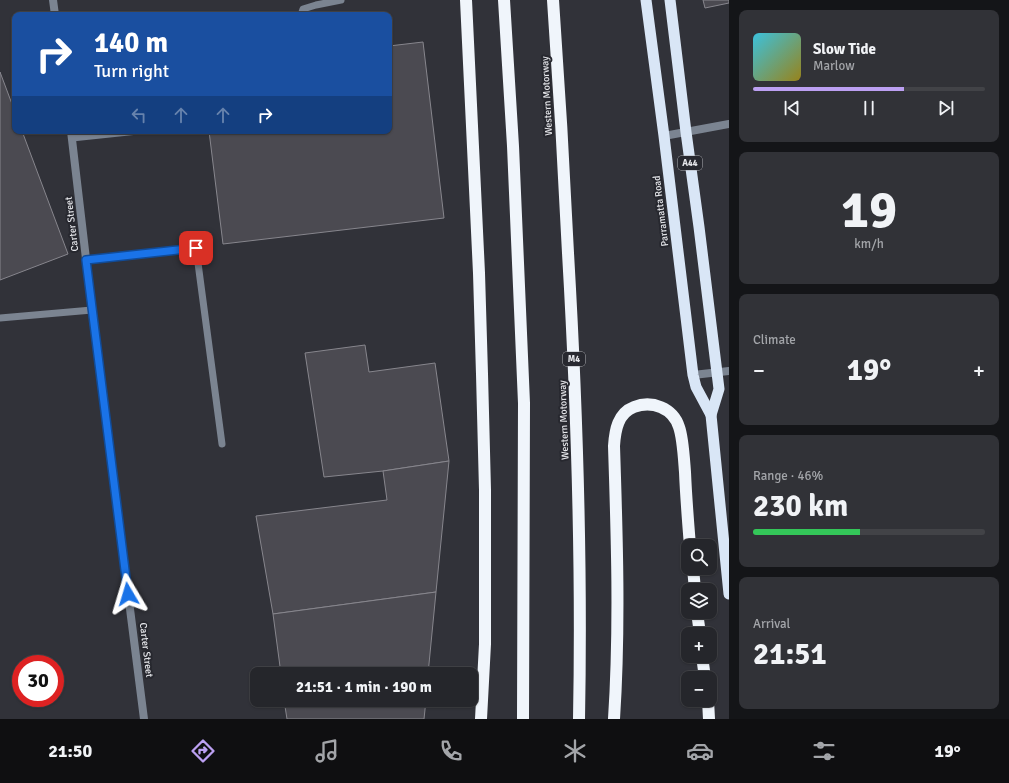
<!DOCTYPE html>
<meta charset="utf-8">
<style>
:root{--surface:#25262b;--page:#313237;--text:#f1f3f6;--muted:#a3a5a9;--line:#424347;--accent:#bca0f2}
body{margin:0;font-family:Signika,sans-serif;background:var(--page);color:var(--text);height:100vh;display:flex;flex-direction:column;font-size:15px;white-space:nowrap}
*{box-sizing:border-box;margin:0}
p{font-size:13px;color:var(--muted)}
.icon{flex:none;width:22px;height:22px;fill:none;stroke:currentColor;stroke-width:2;stroke-linecap:round;stroke-linejoin:round}
.map{position:relative;flex:1;overflow:hidden}
.side{display:flex;flex-direction:column;gap:10px;padding:10px;background:#141518;width:280px}
.side>*{flex:none}
.top-card{position:absolute;left:12px;top:12px;width:380px;height:122px;border-radius:8px;box-shadow:0 1px 3px #0004,0 0 0 1px var(--line);background:#1a4fa0;color:#fff;overflow:hidden}
.controls{position:absolute;left:681px;top:539px;display:grid;gap:8px}
.controls a{display:grid;place-items:center;width:36px;height:36px;border-radius:8px;background:var(--surface);box-shadow:0 1px 3px #0004,0 0 0 1px var(--line);font-size:20px}
.speed{position:absolute;left:12px;top:655px;display:flex;gap:8px;font-size:20px;font-weight:700;text-align:center}
.speed>*{display:grid;place-content:center;width:52px;height:52px;border-radius:50%;background:var(--surface);box-shadow:0 1px 3px #0004,0 0 0 1px var(--line);line-height:1}
.speed .limit{border:6px solid #d22;background:#fff;color:#111}
.pin{position:absolute;display:grid;place-items:center;width:34px;height:34px;color:#fff;margin:-17px;border-radius:8px;box-shadow:0 2px 6px #0006}
.me{position:absolute;width:44px;margin:-22px;rotate:353deg;stroke-linejoin:round;filter:drop-shadow(0 0 3px #0008)}
.turn{display:flex;align-items:center;gap:14px;height:84px;padding:0 16px;font-size:18px}
.turn .icon{width:52px;height:52px;stroke-width:2.5}
.turn b{display:block;font-size:28px;line-height:34px}
.lanes{display:flex;align-items:center;height:38px;padding:0 16px;background:#0003;justify-content:center;gap:20px;direction:ltr}
.lanes .off{opacity:.35}
.big{font-size:30px;font-weight:800;line-height:1.1}
.side .tile{flex:1;display:flex;flex-direction:column;justify-content:center;gap:6px;min-width:0;padding:0 14px;border-radius:8px;background:var(--page)}
.side .dial{align-items:center;gap:0}
.dial b{font-size:52px;line-height:1}
.song{display:flex;align-items:center;gap:12px}
.cover{width:48px;height:48px;border-radius:6px;background:linear-gradient(135deg,hsl(190 70% 55%),hsl(50 70% 35%))}
.played{height:4px;border-radius:2px;background:linear-gradient(90deg,var(--accent) 65%,var(--line) 65%)}
.keys{display:flex;justify-content:space-around;direction:ltr}
.heat{display:flex;justify-content:space-between;align-items:center;font-size:22px;direction:ltr}
.charge{height:6px;border-radius:3px;background:linear-gradient(90deg,#34c759 46%,var(--line) 0)}
.trip{position:absolute;left:250px;top:667px;width:228px;height:40px;border-radius:8px;background:var(--surface);box-shadow:0 1px 3px #0004,0 0 0 1px var(--line);font-weight:800;line-height:40px;text-align:center}
.tabs{display:flex;height:64px;justify-content:space-around;align-items:center;background:#0f0f11;color:var(--muted)}
.tabs .icon{width:28px;height:28px}
.tabs .on{color:var(--accent)}
.tabs b{font-size:18px;color:var(--text)}
main{display:flex;flex:1;min-height:0}
.map>svg:first-child{display:block}
.building{fill:#4b4a51;stroke:#87868d}
.lines{fill:none;stroke-linecap:round;stroke-linejoin:round}
.service{stroke:#7b8491;stroke-width:7}
.minor{stroke:#7b8491;stroke-width:8}
.trunk{stroke:#d9e6f6;stroke-width:11}
.motorway{stroke:#f0f5fb;stroke-width:12}
.route-casing{stroke:#114b97;stroke-width:10}
.route{stroke:#1a73e8;stroke-width:7}
.labels{text-anchor:middle;dominant-baseline:central;stroke-width:4;stroke-linejoin:round;paint-order:stroke}
.shield{fill:#27282f;stroke:#adaeb3;stroke-width:1}
.shield-label{font-size:9px;font-weight:bold;fill:#e6e7eb}
.street-label{font-size:10px;fill:#e6e7eb;stroke:#27282f}
</style>
<main>
<div class="map">
<svg width="729" height="719" viewBox="0 0 729 719">
<rect width="100%" height="100%" fill="#313239"/>
<g class="building">
<polygon points="703,0 729,0 729,3 705,8"/>
<polygon points="423,42 444,218 223,244 209,131 389,131 389,46"/>
<polygon points="0,72 15,112 15,131 22,131 68,254 0,280"/>
<polygon points="365,345 369,372 435,363 449,461 383,471 324,477 305,353"/>
<polygon points="449,461 436,592 273,614 256,516 387,500 383,471"/>
<polygon points="436,592 428,674 281,674 273,614"/>
<polygon points="284,700 426,700 424,719 287,719"/>
</g>
<g class="lines">
<g class="service">
<polyline points="301,15 303,9 316,5 341,0"/>
<polyline points="72,138 138,131"/>
<polyline points="86,260 196,248 222,444"/>
<polyline points="0,318 92,310"/>
</g>
<g class="minor">
<polyline points="53,0 55,15"/>
<polyline points="71,131 92,310 144,719"/>
<polyline points="664,136 729,124"/>
<polyline points="693,375 729,371"/>
</g>
<g class="trunk">
<polyline points="646,0 664,136 693,375 696,387 711,415 729,594"/>
<polyline points="670,0 686,132 699,227 719,389 711,415"/>
</g>
<g class="motorway">
<polyline points="466,0 479,273 482,374 485,490 485,644 481,719"/>
<polyline points="504,0 513,146 524,403 523,719"/>
<path d="M553,0C559,84 564,168 568,253C577,408 582,564 579,719"/>
<polyline points="693,568 695,590"/>
<polyline points="697,612 700,634"/>
<polyline points="702,656 705,678"/>
<polyline points="708,700 709,719"/>
<path d="M614,719C620,628 617,537 614,446C615,430 618,413 634,407C652,400 673,408 679,427C683,438 684,460 685,472C686,497 688,521 690,546"/>
</g>
</g>
<g class="lines">
<g class="route-casing">
<polyline id="route" points="128,594 86,260 196,248"/>
</g>
<use href="#route" class="route"/>
</g>
<g class="labels">
<g class="shield">
<rect x="678" y="156" width="24" height="14" rx="3"/>
<rect x="563" y="352" width="22" height="14" rx="3"/>
</g>
<g class="shield-label">
<text x="690" y="163">A44</text>
<text x="574" y="359">M4</text>
</g>
<g class="street-label">
<text transform="translate(547 96) rotate(-93)">Western Motorway</text>
<text transform="translate(661 211) rotate(-97)">Parramatta Road</text>
<text transform="translate(72 224) rotate(-97)">Carter Street</text>
<text transform="translate(564 420) rotate(-92)">Western Motorway</text>
<text transform="translate(146 650) rotate(83)">Carter Street</text>
</g>
</g>
</svg>
<div class="controls">
<a><svg class="icon" aria-label="search" viewBox="0 0 24 24"><circle cx="10" cy="10" r="6"/><path d="M15 15l6 6"/></svg></a>
<a><svg class="icon" aria-label="layers" viewBox="0 0 24 24"><path d="M12 4l9 5-9 5-9-5zM3 14l9 5 9-5"/></svg></a>
<a>+</a>
<a>−</a>
</div>
<div class="speed"><div class="limit">30</div></div>
<div class="pin" style="left:196px;top:248px;background:#d93025"><svg class="icon" aria-label="arrive" viewBox="0 0 24 24"><path d="M6 21V4h12l-3 4 3 4H6"/></svg></div>
<svg class="me" style="left:128px;top:594px" viewBox="-20 -20 40 40"><path d="M0-17L14 15 0 8-14 15z" fill="#1a73e8" stroke="#fff" stroke-width="4"/></svg>
<div class="trip">21:51 · 1 min · 190 m</div>
<div class="top-card">
<div class="turn"><svg class="icon" aria-label="right" viewBox="0 0 24 24"><path d="M7 20v-9h11M14 6l5 5-5 5"/></svg><div><b>140 m</b>Turn right</div></div>
<div class="lanes"><svg class="icon off" aria-label="left" viewBox="0 0 24 24"><path d="M17 20v-9H6M10 6l-5 5 5 5"/></svg><svg class="icon off" aria-label="ahead" viewBox="0 0 24 24"><path d="M12 20V5M6 11l6-6 6 6"/></svg><svg class="icon off" aria-label="ahead" viewBox="0 0 24 24"><path d="M12 20V5M6 11l6-6 6 6"/></svg><svg class="icon" aria-label="right" viewBox="0 0 24 24"><path d="M7 20v-9h11M14 6l5 5-5 5"/></svg></div>
</div>
</div>
<section class="side">
<div class="tile">
<div class="song"><i class="cover"></i><div><b>Slow Tide</b><p>Marlow</p></div></div>
<div class="played"></div>
<div class="keys"><svg class="icon" aria-label="previous" viewBox="0 0 24 24"><path d="M18 5L8 12l10 7zM5 5v14"/></svg><svg class="icon" aria-label="pause" viewBox="0 0 24 24"><path d="M8 5v14M16 5v14"/></svg><svg class="icon" aria-label="next" viewBox="0 0 24 24"><path d="M6 5l10 7-10 7zM19 5v14"/></svg></div>
</div>
<div class="tile dial"><b>19</b><p>km/h</p></div>
<div class="tile"><p>Climate</p>
<div class="heat"><a>−</a><b class="big">19°</b><a>+</a></div>
</div>
<div class="tile"><p>Range · 46%</p><b class="big">230 km</b><div class="charge"></div></div>
<div class="tile"><p>Arrival</p><b class="big">21:51</b></div>
</section>
</main>
<nav class="tabs">
<b>21:50</b>
<svg class="icon on" aria-label="directions" viewBox="0 0 24 24"><path d="M12 3l9 9-9 9-9-9zM9 14v-3h6M13 9l2 2-2 2"/></svg>
<svg class="icon" aria-label="music" viewBox="0 0 24 24"><path d="M9 18V5l10-2v13"/><circle cx="6" cy="18" r="3"/><circle cx="16" cy="16" r="3"/></svg>
<svg class="icon" aria-label="phone" viewBox="0 0 24 24"><path d="M5 4h4l2 5-3 2q2 4 5 5l2-3 5 2v4C11 20 4 13 5 4z"/></svg>
<svg class="icon" aria-label="climate" viewBox="0 0 24 24"><path d="M12 3v18M4 7l16 10M4 17L20 7"/></svg>
<svg class="icon" aria-label="car" viewBox="0 0 24 24"><path d="M5 17H2v-5l4-1 3-4h7l3 4 3 1v5h-3M9 17h6M6 11h13"/><circle cx="7" cy="17" r="2"/><circle cx="17" cy="17" r="2"/></svg>
<svg class="icon" aria-label="filters" viewBox="0 0 24 24"><path d="M4 7h16M4 17h16"/><circle cx="9" cy="7" r="2"/><circle cx="15" cy="17" r="2"/></svg>
<b>19°</b>
</nav>
